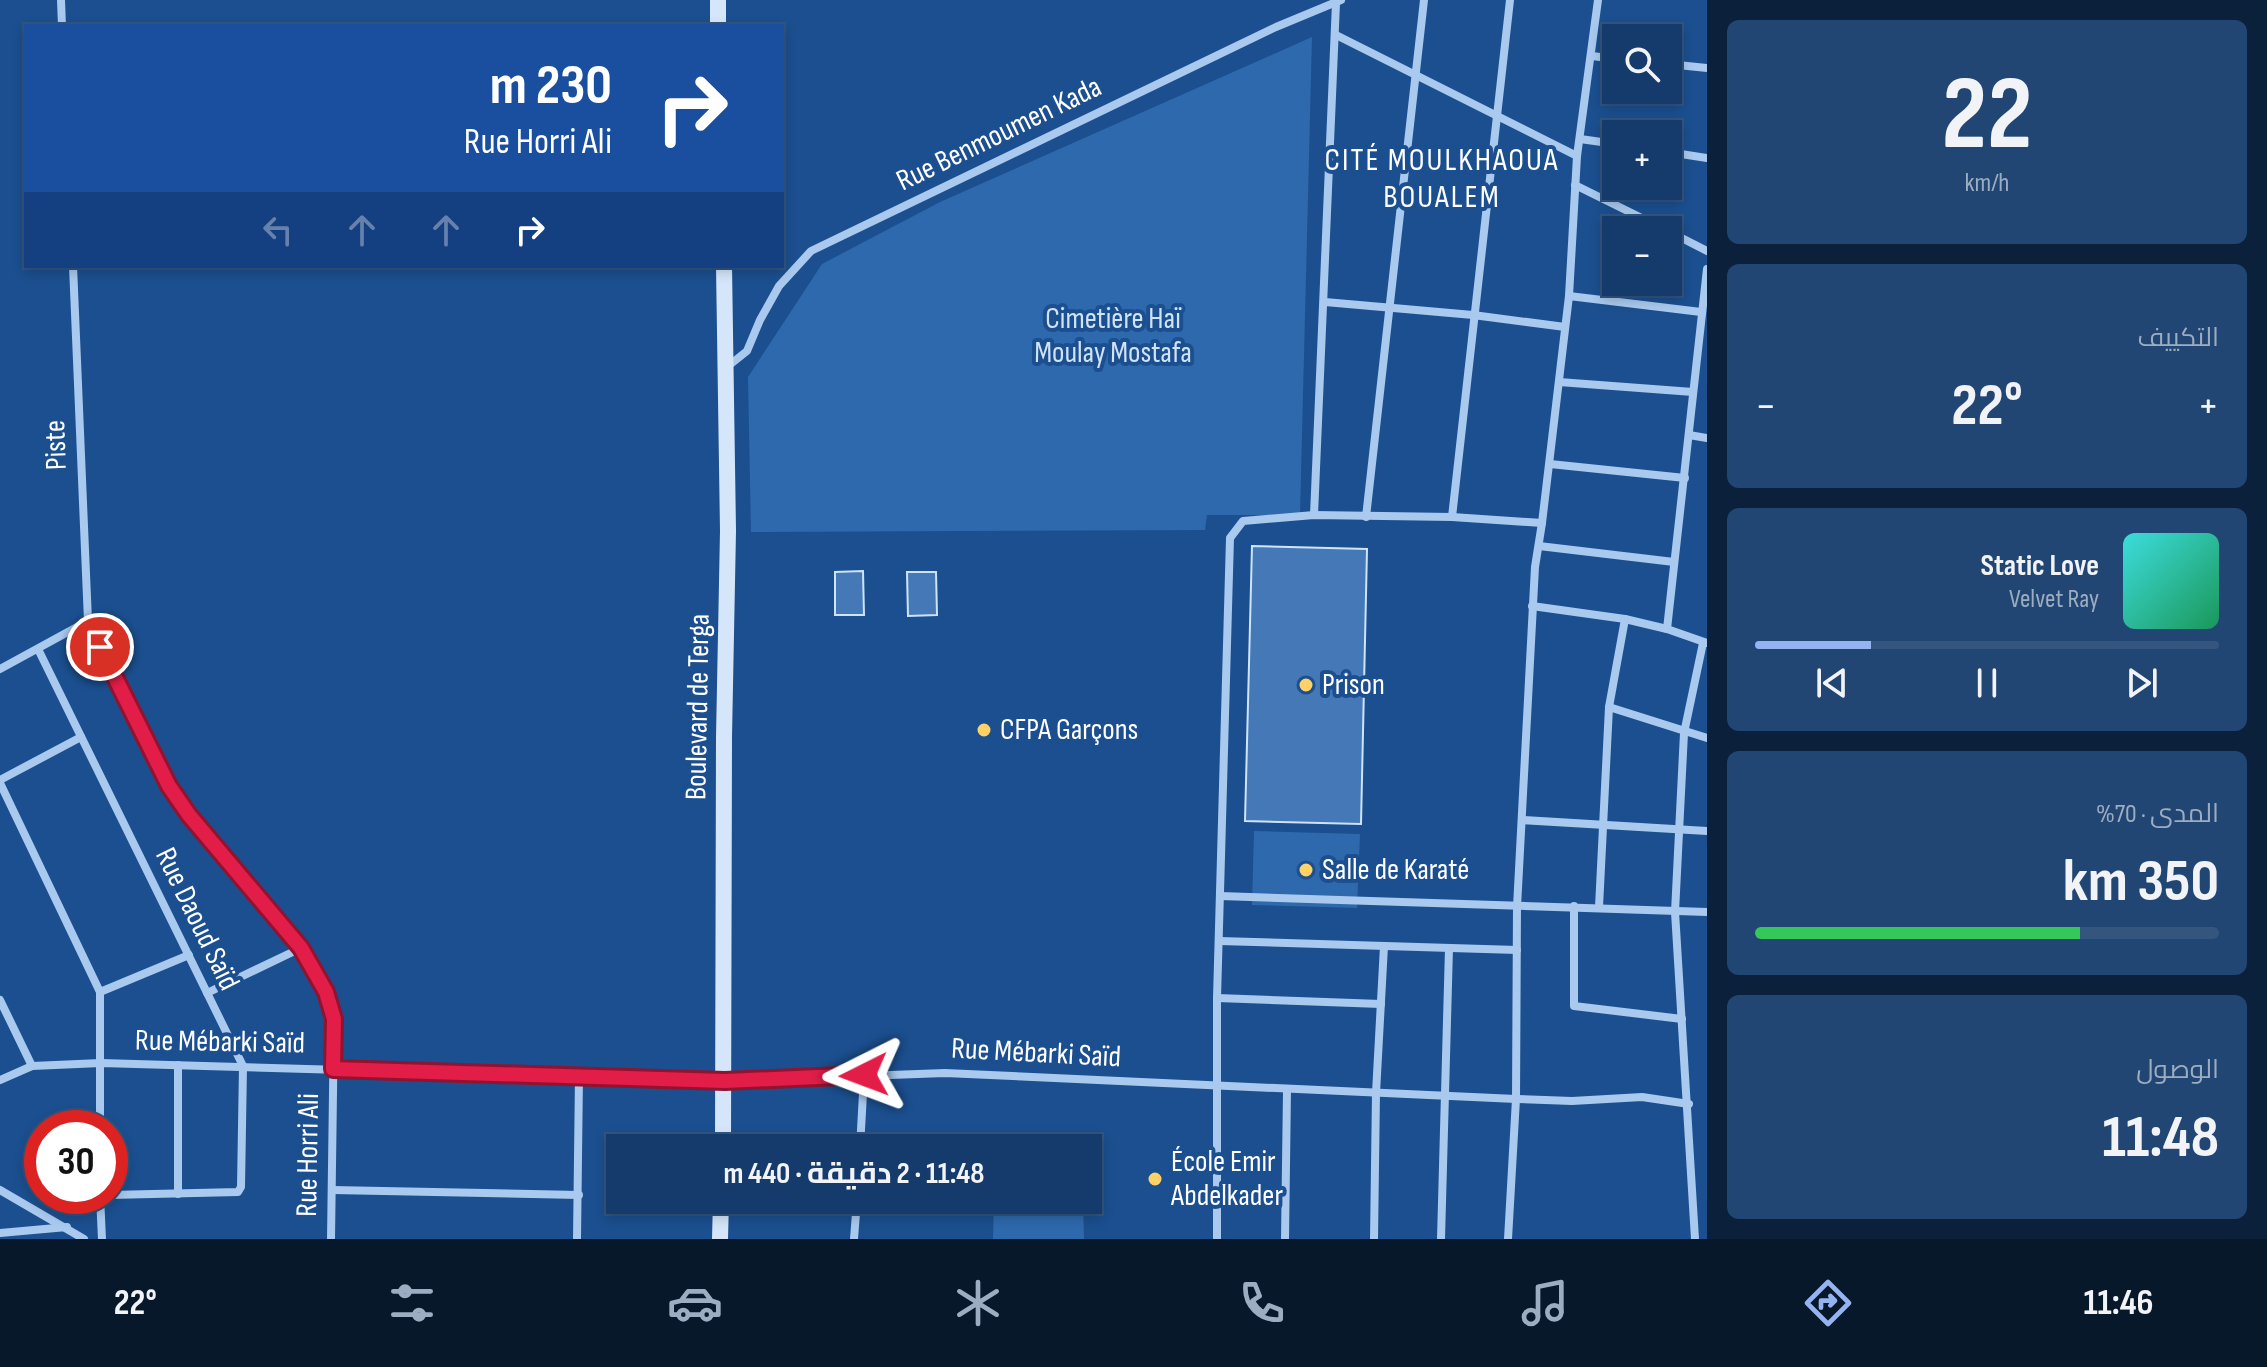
<!DOCTYPE html>
<html lang="ar">
<meta charset="utf-8">
<style>
:root{--surface:#143b6b;--page:#214673;--text:#f1f3f6;--muted:#9dadc1;--line:#33557e;--accent:#95b2f1}
body{margin:0;font-family:"Sofia Sans Condensed",Cairo,sans-serif;background:var(--page);color:var(--text);direction:rtl;height:100vh;display:flex;flex-direction:column;font-size:30px;white-space:nowrap}
*{box-sizing:border-box;margin:0}
p{font-size:26px;color:var(--muted)}
.icon{flex:none;width:44px;height:44px;fill:none;stroke:currentColor;stroke-width:2;stroke-linecap:round;stroke-linejoin:round}
.map{position:relative;flex:1;overflow:hidden;direction:ltr}
.panel{display:flex;flex-direction:column;gap:20px;padding:20px;background:#0b203b;width:560px}
.panel>*{flex:none}
.hud{position:absolute;left:24px;top:24px;width:760px;height:244px;border-radius:0px;box-shadow:0 4px 12px #0003,0 0 0 2px var(--line);direction:rtl;background:#1a4fa0;color:#fff;overflow:hidden}
.controls{position:absolute;left:1602px;top:24px;display:grid;gap:16px}
.controls a{display:grid;place-items:center;width:80px;height:80px;border-radius:0px;background:var(--surface);box-shadow:0 4px 12px #0003,0 0 0 2px var(--line);font-size:40px}
.speed{position:absolute;left:24px;top:1110px;display:flex;gap:16px;font-size:40px;font-weight:700;text-align:center}
.speed>*{display:grid;place-content:center;width:104px;height:104px;border-radius:50%;background:var(--surface);box-shadow:0 4px 12px #0003,0 0 0 2px var(--line);line-height:1}
.speed .limit{border:12px solid #d22;background:#fff;color:#111}
.pin{position:absolute;display:grid;place-items:center;width:68px;height:68px;color:#fff;margin:-34px;border:4px solid #fff;border-radius:50%;box-shadow:0 2px 8px #0007}
.me{position:absolute;width:88px;margin:-44px;rotate:267deg;stroke-linejoin:round;filter:drop-shadow(0 0 6px #0008)}
.turn{display:flex;align-items:center;gap:28px;height:168px;padding:0 40px;font-size:36px}
.turn .icon{width:104px;height:104px;stroke-width:2.5}
.turn b{display:block;font-size:56px;line-height:68px}
.lanes{display:flex;align-items:center;height:76px;padding:0 40px;background:#0003;justify-content:center;gap:40px;direction:ltr}
.lanes .off{opacity:.35}
.big{font-size:60px;font-weight:700;line-height:1.1}
.panel .widget{flex:1;display:flex;flex-direction:column;justify-content:center;gap:12px;min-width:0;padding:0 28px;border-radius:12px;background:var(--page)}
.panel .dial{align-items:center;gap:0}
.dial b{font-size:104px;line-height:1}
.song{display:flex;align-items:center;gap:24px}
.cover{width:96px;height:96px;border-radius:12px;background:linear-gradient(135deg,hsl(180 70% 55%),hsl(150 70% 35%))}
.played{height:8px;border-radius:4px;background:linear-gradient(90deg,var(--accent) 25%,var(--line) 25%)}
.keys{display:flex;justify-content:space-around;direction:ltr}
.heat{display:flex;justify-content:space-between;align-items:center;font-size:44px;direction:ltr}
.charge{height:12px;border-radius:6px;background:linear-gradient(90deg,#34c759 70%,var(--line) 0)}
.trip{position:absolute;left:606px;top:1134px;width:496px;height:80px;border-radius:0px;background:var(--surface);box-shadow:0 4px 12px #0003,0 0 0 2px var(--line);font-weight:700;line-height:80px;text-align:center;direction:rtl}
.tab-bar{display:flex;height:128px;justify-content:space-around;align-items:center;background:#08182b;color:var(--muted)}
.tab-bar .icon{width:56px;height:56px}
.tab-bar .selected{color:var(--accent)}
.tab-bar b{font-size:36px;color:var(--text)}
main{display:flex;flex:1;min-height:0}
.map>svg:first-child{display:block}
.green{fill:#2e69ad}
.building{fill:#4478b7;stroke:#cfe3fa;stroke-width:2}
.lines{fill:none;stroke-linecap:round;stroke-linejoin:round}
.street{stroke:#a9c9ee;stroke-width:8}
.secondary{stroke:#d6e6fa;stroke-width:16}
.route-casing{stroke:#92132f;stroke-width:20}
.route{stroke:#e11d48;stroke-width:14}
.poi-dot{fill:#ffd166;stroke:#1b4f8f;stroke-width:3}
.labels{text-anchor:middle;dominant-baseline:central;stroke-width:8;stroke-linejoin:round;paint-order:stroke}
.street-label{font-size:30px;fill:#fff;stroke:#1b4f8f}
.park-label{font-size:30px;fill:#cfe3fa;stroke:#1b4f8f}
.poi-label{font-size:30px;fill:#fff;stroke:#1b4f8f;text-anchor:start}
.neighbourhood-label{font-size:32px;letter-spacing:2px;fill:#fff;stroke:#1b4f8f}
</style>
<main>
<section class="panel">
<div class="widget dial"><b>22</b><p>km/h</p></div>
<div class="widget"><p>التكييف</p>
<div class="heat"><a>−</a><b class="big">22°</b><a>+</a></div>
</div>
<div class="widget">
<div class="song"><i class="cover"></i><div><b>Static Love</b><p>Velvet Ray</p></div></div>
<div class="played"></div>
<div class="keys"><svg class="icon" aria-label="previous" viewBox="0 0 24 24"><path d="M18 5L8 12l10 7zM5 5v14"/></svg><svg class="icon" aria-label="pause" viewBox="0 0 24 24"><path d="M8 5v14M16 5v14"/></svg><svg class="icon" aria-label="next" viewBox="0 0 24 24"><path d="M6 5l10 7-10 7zM19 5v14"/></svg></div>
</div>
<div class="widget"><p>المدى · 70%</p><b class="big">350 km</b><div class="charge"></div></div>
<div class="widget"><p>الوصول</p><b class="big">11:48</b></div>
</section>
<div class="map">
<svg width="1707" height="1239" viewBox="0 0 1707 1239">
<rect width="100%" height="100%" fill="#1b4f8f"/>
<g class="green">
<polygon points="1312,37 1300,515 1207,515 1205,530 751,532 748,377 822,264 940,202"/>
<polygon points="1254,831 1360,834 1357,908 1252,905"/>
<polygon points="994,1200 1083,1200 1084,1239 993,1239"/>
</g>
<g class="building">
<polygon points="1252,546 1367,549 1361,824 1245,821"/>
<polygon points="863,571 864,615 835,615 835,572"/>
<polygon points="907,572 936,572 937,615 908,616"/>
</g>
<g class="lines">
<g class="street">
<polyline points="61,0 62,26"/>
<polyline points="1336,35 1577,156"/>
<polyline points="1592,56 1616,59"/>
<polyline points="1668,64 1707,68"/>
<polyline points="1580,139 1616,144"/>
<polyline points="1668,152 1707,158"/>
<polyline points="1575,185 1666,230"/>
<polyline points="1668,231 1707,251"/>
<polyline points="73,266 88,621"/>
<polyline points="1569,296 1701,312"/>
<polyline points="1325,302 1473,315 1565,327"/>
<polyline points="727,367 747,351 760,320 779,286 811,251 1276,27 1341,0"/>
<polyline points="1559,382 1693,392"/>
<polyline points="1689,435 1707,438"/>
<polyline points="1550,464 1685,478"/>
<polyline points="1314,515 1336,3"/>
<polyline points="1366,517 1424,0"/>
<polyline points="1452,517 1510,0"/>
<polyline points="1542,523 1569,296 1577,156 1598,0"/>
<polyline points="1539,546 1674,562"/>
<polyline points="1532,606 1625,619 1667,629 1707,643"/>
<polyline points="1667,629 1707,269"/>
<polyline points="38,649 243,1066 241,1187 238,1192 110,1195"/>
<polyline points="0,669 88,621 169,786 189,815 301,948 326,992 334,1019 331,1239"/>
<polyline points="1609,707 1707,738"/>
<polyline points="0,780 81,737"/>
<polyline points="0,783 100,992 100,1128"/>
<polyline points="1522,820 1707,831"/>
<polyline points="1220,896 1707,912"/>
<polyline points="1574,906 1574,1006 1682,1019"/>
<polyline points="1599,907 1609,707 1625,619"/>
<polyline points="1219,941 1517,950"/>
<polyline points="100,992 189,955"/>
<polyline points="207,993 301,948"/>
<polyline points="1217,998 1381,1004"/>
<polyline points="0,1000 32,1066"/>
<polyline points="178,1065 178,1194"/>
<polyline points="0,1080 32,1066 101,1063 725,1081 945,1073 1516,1099 1572,1101 1642,1097 1689,1104"/>
<polyline points="860,1148 864,1075"/>
<polyline points="0,1190 84,1239"/>
<polyline points="332,1190 579,1195"/>
<polyline points="100,1196 102,1239"/>
<polyline points="0,1233 67,1227"/>
<polyline points="577,1239 579,1076"/>
<polyline points="854,1239 857,1200"/>
<polyline points="1217,1239 1217,998 1230,538 1243,521 1314,515 1452,517 1542,523 1535,567 1517,907 1516,1099 1508,1239"/>
<polyline points="1285,1239 1287,1090"/>
<polyline points="1374,1239 1376,1093 1384,946"/>
<polyline points="1441,1239 1449,948"/>
<polyline points="1695,1239 1675,912 1684,733 1703,643"/>
</g>
<g class="secondary">
<polyline points="718,0 718,26"/>
<polyline points="723,1148 724,737 728,531 724,266"/>
<polyline points="720,1239 721,1200"/>
</g>
</g>
<g class="lines">
<g class="route-casing">
<polyline id="route" points="100,647 169,786 189,815 301,948 326,992 334,1019 333,1069 725,1081 864,1075"/>
</g>
<use href="#route" class="route"/>
</g>
<g class="poi-dot">
<circle cx="1306" cy="685" r="8"/>
<circle cx="984" cy="730" r="8"/>
<circle cx="1306" cy="870" r="8"/>
<circle cx="1155" cy="1179" r="8"/>
</g>
<g class="labels">
<g class="street-label">
<text transform="translate(999 134) rotate(-26)">Rue Benmoumen Kada</text>
<text transform="translate(56 445) rotate(-92)">Piste</text>
<text transform="translate(698 707) rotate(-89)">Boulevard de Terga</text>
<text transform="translate(197 919) rotate(64)">Rue Daoud Saïd</text>
<text transform="translate(220 1042) rotate(1)">Rue Mébarki Saïd</text>
<text transform="translate(1036 1053) rotate(3)">Rue Mébarki Saïd</text>
<text transform="translate(308 1155) rotate(-89)">Rue Horri Ali</text>
</g>
<g class="park-label">
<text x="1113" y="319">Cimetière Haï<tspan x="1113" dy="34">Moulay Mostafa</tspan></text>
</g>
<g class="poi-label">
<text x="1322" y="685">Prison</text>
<text x="1000" y="730">CFPA Garçons</text>
<text x="1322" y="870">Salle de Karaté</text>
<text x="1171" y="1162">École Emir<tspan x="1171" dy="34">Abdelkader</tspan></text>
</g>
<g class="neighbourhood-label">
<text x="1442" y="160">CITÉ MOULKHAOUA<tspan x="1442" dy="37">BOUALEM</tspan></text>
</g>
</g>
</svg>
<div class="controls">
<a><svg class="icon" aria-label="search" viewBox="0 0 24 24"><circle cx="10" cy="10" r="6"/><path d="M15 15l6 6"/></svg></a>
<a>+</a>
<a>−</a>
</div>
<div class="speed"><div class="limit">30</div></div>
<div class="pin" style="left:100px;top:647px;background:#d93025"><svg class="icon" aria-label="arrive" viewBox="0 0 24 24"><path d="M6 21V4h12l-3 4 3 4H6"/></svg></div>
<svg class="me" style="left:864px;top:1075px" viewBox="-20 -20 40 40"><path d="M0-17L14 15 0 8-14 15z" fill="#e11d48" stroke="#fff" stroke-width="4"/></svg>
<div class="trip">11:48 · 2 دقيقة · 440 m</div>
<div class="hud">
<div class="turn"><svg class="icon" aria-label="right" viewBox="0 0 24 24"><path d="M7 20v-9h11M14 6l5 5-5 5"/></svg><div><b>230 m</b>Rue Horri Ali</div></div>
<div class="lanes"><svg class="icon off" aria-label="left" viewBox="0 0 24 24"><path d="M17 20v-9H6M10 6l-5 5 5 5"/></svg><svg class="icon off" aria-label="ahead" viewBox="0 0 24 24"><path d="M12 20V5M6 11l6-6 6 6"/></svg><svg class="icon off" aria-label="ahead" viewBox="0 0 24 24"><path d="M12 20V5M6 11l6-6 6 6"/></svg><svg class="icon" aria-label="right" viewBox="0 0 24 24"><path d="M7 20v-9h11M14 6l5 5-5 5"/></svg></div>
</div>
</div>
</main>
<nav class="tab-bar">
<b>11:46</b>
<svg class="icon selected" aria-label="directions" viewBox="0 0 24 24"><path d="M12 3l9 9-9 9-9-9zM9 14v-3h6M13 9l2 2-2 2"/></svg>
<svg class="icon" aria-label="music" viewBox="0 0 24 24"><path d="M9 18V5l10-2v13"/><circle cx="6" cy="18" r="3"/><circle cx="16" cy="16" r="3"/></svg>
<svg class="icon" aria-label="phone" viewBox="0 0 24 24"><path d="M5 4h4l2 5-3 2q2 4 5 5l2-3 5 2v4C11 20 4 13 5 4z"/></svg>
<svg class="icon" aria-label="climate" viewBox="0 0 24 24"><path d="M12 3v18M4 7l16 10M4 17L20 7"/></svg>
<svg class="icon" aria-label="car" viewBox="0 0 24 24"><path d="M5 17H2v-5l4-1 3-4h7l3 4 3 1v5h-3M9 17h6M6 11h13"/><circle cx="7" cy="17" r="2"/><circle cx="17" cy="17" r="2"/></svg>
<svg class="icon" aria-label="filters" viewBox="0 0 24 24"><path d="M4 7h16M4 17h16"/><circle cx="9" cy="7" r="2"/><circle cx="15" cy="17" r="2"/></svg>
<b>22°</b>
</nav>
